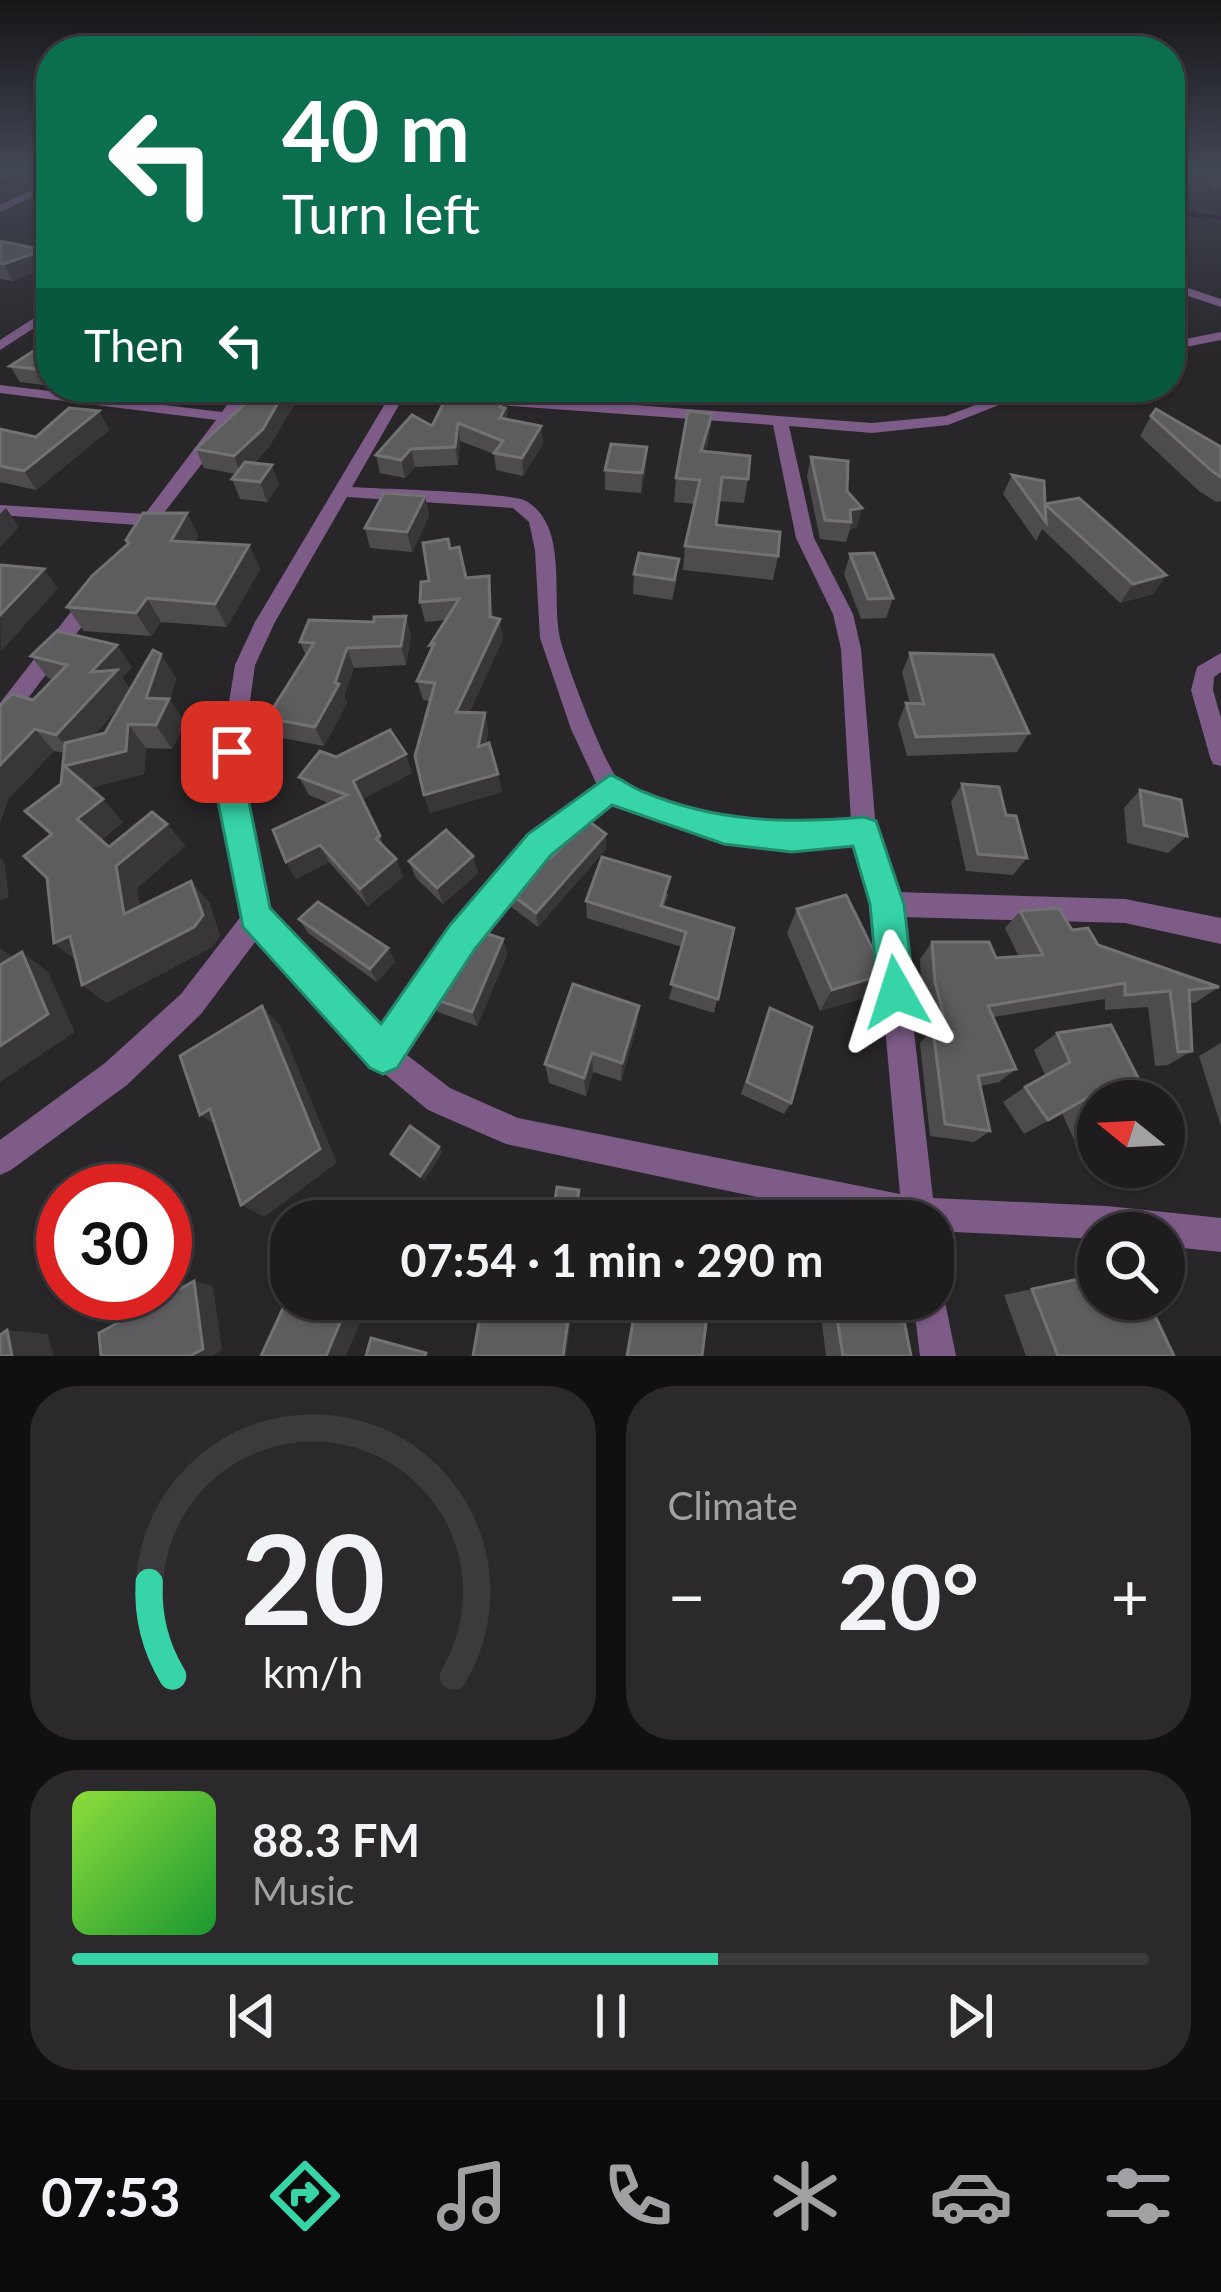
<!DOCTYPE html>
<meta charset="utf-8">
<style>
:root{--surface:#1e1c1f;--page:#2b292c;--text:#f1f3f6;--muted:#a1a1a4;--line:#3c3a3d;--accent:#36d4a7}
body{margin:0;font-family:Lato,sans-serif;background:var(--page);color:var(--text);height:100vh;display:flex;flex-direction:column;font-size:45px;white-space:nowrap}
*{box-sizing:border-box;margin:0}
p{font-size:39px;color:var(--muted)}
.icon{flex:none;width:66px;height:66px;fill:none;stroke:currentColor;stroke-width:2;stroke-linecap:round;stroke-linejoin:round}
.map{position:relative;height:1356px;overflow:hidden}
.sheet{display:flex;flex-direction:column;gap:30px;padding:30px;background:#100f11;flex:1}
.sheet>*{flex:none}
.hud{position:absolute;left:36px;top:36px;width:1149px;height:366px;border-radius:48px;box-shadow:0 3px 9px #0004,0 0 0 3px var(--line);background:#0b6e4f;color:#fff;overflow:hidden}
.needle{width:78px;rotate:288deg}
.fabs{position:absolute;left:1077px;top:1080px;display:grid;gap:24px}
.fabs a{display:grid;place-items:center;width:108px;height:108px;border-radius:50%;background:var(--surface);box-shadow:0 3px 9px #0004,0 0 0 3px var(--line);font-size:60px}
.speed{position:absolute;left:36px;top:1164px;display:flex;gap:24px;font-size:60px;font-weight:700;text-align:center}
.speed>*{display:grid;place-content:center;width:156px;height:156px;border-radius:50%;background:var(--surface);box-shadow:0 3px 9px #0004,0 0 0 3px var(--line);line-height:1}
.speed .limit{border:18px solid #d22;background:#fff;color:#111}
.pin{position:absolute;display:grid;place-items:center;width:102px;height:102px;color:#fff;margin:-51px;border-radius:24px;box-shadow:0 6px 18px #0006}
.me{position:absolute;width:132px;margin:-66px;rotate:354deg;stroke-linejoin:round;filter:drop-shadow(0 0 9px #0008)}
.turn{display:flex;align-items:center;gap:42px;height:252px;padding:0 48px;font-size:54px}
.turn .icon{width:156px;height:156px;stroke-width:2.5}
.turn b{display:block;font-size:84px;line-height:102px}
.then{display:flex;align-items:center;height:114px;padding:0 48px;background:#0003;gap:24px;font-size:45px}
.big{font-size:90px;font-weight:700;line-height:1.1}
.sheet .tile{flex:1;display:flex;flex-direction:column;justify-content:center;gap:18px;min-width:0;padding:0 42px;border-radius:48px;background:var(--page)}
.sheet .dial{align-items:center;gap:0}
.dial svg{height:312px;overflow:visible;fill:none;stroke:var(--line);stroke-width:7;stroke-linecap:round;text-anchor:middle}
.dial text{fill:var(--text);stroke:none}
.song{display:flex;align-items:center;gap:36px}
.cover{width:144px;height:144px;border-radius:18px;background:linear-gradient(135deg,hsl(90 70% 55%),hsl(130 70% 35%))}
.played{height:12px;border-radius:6px;background:linear-gradient(90deg,var(--accent) 60%,var(--line) 60%)}
.keys{display:flex;justify-content:space-around;direction:ltr}
.heat{display:flex;justify-content:space-between;align-items:center;font-size:66px;direction:ltr}
.sheet .tiles{flex:1;display:grid;gap:30px;grid-template-columns:1fr 1fr}
.tile:last-child{grid-column:span 2}
.trip{position:absolute;left:270px;top:1200px;width:684px;height:120px;border-radius:48px;background:var(--surface);box-shadow:0 3px 9px #0004,0 0 0 3px var(--line);font-weight:700;line-height:120px;text-align:center}
.tabs{display:flex;height:192px;justify-content:space-around;align-items:center;background:#0c0b0c;color:var(--muted)}
.tabs .icon{width:84px;height:84px}
.tabs .on{color:var(--accent)}
.tabs b{font-size:54px;color:var(--text)}
.map>svg:first-child{display:block}
.lines{fill:none;stroke-linecap:round;stroke-linejoin:round}
.stream{stroke:#21002a;stroke-width:4.5}
.minor{fill:#7e5c88;fill-rule:evenodd}
.wall{fill:#4d4b4d;fill-rule:evenodd}
.shaded-wall{fill:#383638}
.building{fill:#5d5c5e;stroke:#727173;stroke-width:3}
.route{fill:#36d4a7;stroke:#238a6d;stroke-width:3}
</style>
<div class="map">
<svg width="1221" height="1356" viewBox="0 0 1221 1356">
<rect width="100%" height="100%" fill="#282629"/>
<g class="lines">
<polyline class="stream" points="1170,212 1221,218"/>
<g class="minor">
<polygon points="51,181 51,188 0,212 0,205"/>
<polygon points="1170,282 1221,299 1221,307 1170,290"/>
<polygon points="51,307 51,317 0,350 0,340"/>
<polygon points="1221,332 1221,340 1170,350 1170,342"/>
<polygon points="0,385 222,412 239,387 253,387 214,448 143,540 137,542 128,536 137,525 0,515 0,505 145,514 216,420 0,393"/>
<path d="M395,387L872,423L946,416L1024,387H1045L948,425L872,433L789,426L814,538L853,614L861,649L876,831L896,892L1125,899L1221,918V944L1125,923L901,917L933,1198L1107,1206L1221,1218V1252L1164,1246V1233H1098V1239L933,1231V1221H871L506,1144L428,1110L374,1065L258,938L201,1014L127,1085L11,1170L0,1175V1140L105,1063L181,994L242,915L220,798L221,752L235,665L255,622ZM403,398L773,425L796,538L833,614L841,649L851,822C781,828 737,823 670,803C654,798 632,795 620,782C605,767 565,661 560,638C551,596 569,526 526,501C510,492 380,489 352,487ZM347,497L513,508L529,522L535,550L540,638L571,729L597,785L530,836L453,928L382,1032L267,910L244,798L243,752L255,665L275,622ZM611,801L632,812L724,841L792,849L855,843L874,904L900,1194L518,1118L450,1088L403,1052L471,946L548,852Z"/>
<polygon points="91,593 98,595 101,600 98,605 8,725 0,728 0,703 84,595"/>
<polygon points="1221,653 1221,672 1214,677 1213,690 1221,718 1221,766 1213,764 1210,757 1191,690 1197,667"/>
<polygon points="933,1283 942,1287 956,1356 920,1356 913,1299 933,1299"/>
</g>
</g>
<g class="wall">
<polygon points="1200,168 1221,168 1221,187 1216,191"/>
<polygon points="0,241 13,281 0,279"/>
<polygon points="51,340 51,386 20,382 10,366"/>
<polygon points="59,387 115,387 106,393"/>
<polygon points="258,387 359,387 352,403 295,403 269,447 254,463 279,484 267,502 240,499 232,479 236,474 204,468 196,449 259,391"/>
<polygon points="868,387 886,387 878,403"/>
<polygon points="508,410 506,420 541,426 543,444 523,476 496,470 494,454 460,441 458,465 415,467 405,478 380,473 376,455 432,426"/>
<polygon points="99,411 109,430 36,490 0,482 0,429 36,437"/>
<polygon points="712,414 709,438 705,452 748,479 744,503 719,501 716,525 778,556 773,580 683,570 685,546 694,504 674,502 676,478"/>
<polygon points="1151,416 1221,447 1221,501 1216,502 1199,491 1140,436"/>
<polygon points="811,457 847,491 857,527 850,529 846,542 820,539 807,476"/>
<polygon points="646,467 641,493 605,490 605,470"/>
<polygon points="1012,475 1045,504 1166,575 1153,594 1120,603 1042,529 1036,541 1003,494"/>
<polygon points="425,496 429,516 412,552 370,548 365,528"/>
<polygon points="187,513 198,536 195,542 249,545 260,569 227,627 161,622 151,636 84,631 67,607"/>
<polygon points="450,549 466,578 489,576 493,617 503,639 469,713 485,713 488,732 486,744 498,774 502,792 430,813 424,795 430,701 423,700 417,681 431,651 430,645 446,620 425,622 420,602 429,581"/>
<polygon points="850,554 893,598 886,618 861,619 844,574"/>
<polygon points="634,574 677,578 672,600 633,594"/>
<polygon points="406,616 411,636 406,665 354,668 344,696 347,703 324,746 277,737 267,718 306,656 300,642 374,622"/>
<polygon points="910,653 1029,733 1017,752 907,756 898,723 906,703 910,704 902,672"/>
<path d="M31,656L132,667L122,678L130,689L176,678L170,700L185,723L172,749L146,748L144,774L90,788L123,822L101,840L109,847L167,824L185,846L137,888L140,906L209,902L220,936L212,947L106,1003L51,836L25,811L61,784L64,753L54,751L8,799L0,823V706L33,700L53,680L48,678ZM122,703L105,733L93,736Z"/>
<polygon points="336,757 412,773 362,799 385,848 396,859 403,877 368,906 329,862 296,879 286,862 329,803 309,795 299,777"/>
<polygon points="962,784 1006,815 1027,858 1013,875 966,871 951,802"/>
<polygon points="1140,790 1187,836 1168,853 1127,843 1124,808"/>
<polygon points="606,834 606,849 538,927 510,906 507,891 550,859"/>
<polygon points="473,856 478,873 443,904 416,878 409,861"/>
<polygon points="668,894 664,907 734,928 714,1013 669,999 682,947 587,918 586,901"/>
<polygon points="797,909 870,996 820,1011 787,933"/>
<polygon points="1020,911 1072,930 1098,945 1219,987 1195,1003 1190,1003 1192,1051 1168,1065 1155,1066 1148,1007 1105,1010 1105,999 993,1017 1016,1069 999,1082 980,1086 990,1131 974,1142 930,1136 920,1043 930,1032 922,998 920,959 932,942 996,958 1019,957 1005,928"/>
<polygon points="299,919 395,962 377,982 308,933"/>
<polygon points="503,939 507,955 477,1026 438,1012 431,998"/>
<polygon points="770,1008 791,1103 784,1114 741,1094"/>
<polygon points="637,1026 621,1081 593,1072 586,1096 549,1083 545,1064"/>
<polygon points="1057,1033 1098,1101 1098,1157 1083,1160 1062,1113 1024,1134 1003,1102 1025,1087 1045,1075 1034,1050"/>
<polygon points="1221,1043 1221,1126 1199,1056"/>
<polygon points="1093,1276 1104,1301 1115,1299 1147,1299 1174,1356 1026,1356 1004,1295"/>
<polygon points="819,1299 900,1299 911,1356 826,1356"/>
</g>
<g class="shaded-wall">
<polygon points="0,168 22,168 22,170 0,179"/>
<polygon points="43,250 51,266 13,281 4,264"/>
<polygon points="287,387 290,387 295,403 269,447 241,475 234,456"/>
<polygon points="348,387 359,387 352,403"/>
<polygon points="506,393 508,410 506,415 507,425 500,418 500,407"/>
<polygon points="99,411 109,430 36,490 24,471"/>
<polygon points="712,414 709,438 699,475 701,451"/>
<polygon points="458,423 460,441 458,465 455,447"/>
<polygon points="541,426 543,444 523,476 522,458"/>
<polygon points="647,447 646,467 641,493 642,473"/>
<polygon points="411,449 415,467 405,478 401,460"/>
<polygon points="272,465 279,484 267,502 260,482"/>
<polygon points="425,496 429,516 412,552 407,532"/>
<polygon points="6,508 19,527 0,547 0,514"/>
<polygon points="862,508 857,527 850,529 851,522 850,510"/>
<polygon points="187,513 198,536 183,564 171,541"/>
<polygon points="249,545 260,569 227,627 215,604"/>
<polygon points="44,569 58,589 1,651 0,615"/>
<polygon points="1166,575 1153,594 1120,603 1133,584"/>
<polygon points="489,576 492,596 493,635 500,619 503,639 461,731 456,712 490,617"/>
<polygon points="147,598 161,622 151,636 136,613"/>
<polygon points="406,616 411,636 406,665 401,646"/>
<polygon points="117,645 132,667 122,678 132,692 75,757 56,735 91,672"/>
<polygon points="347,648 354,668 344,696 347,703 324,746 315,727 335,683"/>
<polygon points="161,654 176,678 170,700 185,723 172,749 156,725 146,698"/>
<polygon points="485,713 488,732 482,765 478,747"/>
<polygon points="128,724 146,748 144,774 85,790 64,766"/>
<polygon points="35,729 54,751 8,799 0,823 0,765"/>
<polygon points="406,754 412,773 361,800 353,781"/>
<polygon points="498,774 502,792 430,813 424,795"/>
<polygon points="103,799 123,822 99,841 77,819"/>
<polygon points="167,824 185,846 137,888 145,934 124,914 116,866"/>
<polygon points="606,834 606,849 538,927 536,913"/>
<polygon points="320,845 329,862 296,879 286,862"/>
<polygon points="473,856 478,873 443,904 437,888"/>
<polygon points="0,857 4,861 9,897 0,901"/>
<polygon points="396,859 403,877 368,906 360,889"/>
<polygon points="191,881 209,902 220,936 212,947 106,1003 82,985"/>
<polygon points="70,936 78,962 54,943"/>
<polygon points="503,939 507,955 477,1026 472,1012"/>
<polygon points="0,948 11,956 22,987 0,972"/>
<polygon points="388,948 395,962 377,982 370,969"/>
<polygon points="22,952 48,972 75,1032 0,1082 0,1046"/>
<polygon points="885,974 870,996 820,1011 832,990"/>
<polygon points="262,1006 281,1027 337,1163 264,1217 241,1205"/>
<polygon points="639,1006 637,1026 621,1081 622,1063"/>
<polygon points="592,1053 593,1072 586,1096 584,1078"/>
<polygon points="210,1109 225,1131 200,1115"/>
<polygon points="439,1147 443,1152 424,1181 420,1176"/>
<polygon points="194,1281 213,1286 222,1350 212,1356 190,1356"/>
<polygon points="350,1299 370,1299 346,1356 326,1356"/>
<polygon points="571,1299 574,1299 566,1356 563,1356"/>
<polygon points="7,1330 48,1334 53,1356 12,1356"/>
</g>
<g class="building">
<polygon points="0,241 43,250 4,264 0,263"/>
<polygon points="51,340 51,371 10,366"/>
<polygon points="263,387 287,387 263,429 234,456 196,449"/>
<polygon points="487,392 506,393 500,407 505,408 500,418 541,426 522,458 494,453 503,441 458,423 455,447 411,449 401,460 376,455 412,415 432,426 447,396 484,399"/>
<polygon points="69,408 99,411 24,471 0,466 0,429 36,437"/>
<polygon points="1156,409 1221,447 1221,477 1212,471 1151,416"/>
<polygon points="688,411 712,414 701,451 750,456 748,479 722,477 716,525 780,532 778,556 685,546 700,480 676,478"/>
<polygon points="611,444 647,447 642,473 605,470"/>
<polygon points="811,457 848,461 847,491 862,508 850,510 851,522 825,520"/>
<polygon points="245,462 272,465 260,482 232,479"/>
<polygon points="1012,475 1044,481 1045,504 1079,498 1166,575 1133,584 1045,504 1046,522"/>
<polygon points="384,493 425,496 407,532 365,528"/>
<polygon points="143,513 187,513 171,541 249,545 215,604 147,598 136,613 67,607 92,576 129,543 126,540"/>
<polygon points="448,539 450,549 459,547 466,578 489,576 490,617 500,619 456,712 485,713 478,747 489,743 498,774 424,795 415,756 435,683 417,681 434,644 430,645 459,599 420,602 421,582 429,581 423,543"/>
<polygon points="639,553 679,559 674,580 634,574"/>
<polygon points="874,553 893,598 868,599 850,554"/>
<polygon points="1,565 44,569 0,615 0,566"/>
<polygon points="406,616 401,646 347,648 335,683 339,684 315,727 267,718 314,643 300,642 309,620 374,622 374,617"/>
<polygon points="57,631 117,645 91,672 117,670 56,735 35,729 0,765 0,706 12,694 33,700 67,665 31,656"/>
<polygon points="153,650 161,654 146,698 169,699 156,725 128,724 126,751 64,766 103,799 77,819 109,847 152,812 167,824 116,866 124,914 191,881 203,915 194,927 82,985 70,936 54,943 47,878 24,856 52,834 25,811 61,784 65,743 105,733"/>
<polygon points="910,653 993,655 1029,733 916,737 906,703 924,704"/>
<polygon points="390,730 406,754 353,781 380,836 376,839 396,859 360,889 320,845 286,862 273,830 347,795 299,777 320,751 336,757"/>
<polygon points="962,784 999,787 1006,815 1016,816 1027,858 978,854"/>
<polygon points="1140,790 1181,800 1187,836 1144,825"/>
<polygon points="587,820 606,834 536,913 507,891 540,852 550,859"/>
<polygon points="446,830 473,856 437,888 409,861"/>
<polygon points="602,857 670,877 661,906 734,928 718,999 671,984 686,932 586,901"/>
<polygon points="846,895 885,974 832,990 797,909"/>
<polygon points="318,902 388,948 370,969 299,919"/>
<polygon points="1059,908 1072,930 1088,928 1098,945 1219,987 1189,990 1192,1051 1178,1052 1170,991 1125,995 1125,983 988,1006 1016,1069 978,1076 990,1131 945,1124 933,1029 948,1033 935,982 932,942 989,942 996,958 1043,955 1020,911"/>
<polygon points="473,929 503,939 472,1012 431,998"/>
<polygon points="22,952 48,1014 0,1046 0,965"/>
<polygon points="573,984 639,1006 622,1063 592,1053 584,1078 545,1064"/>
<polygon points="262,1006 320,1149 241,1205 210,1109 200,1115 180,1056"/>
<polygon points="770,1008 812,1027 791,1103 747,1082"/>
<polygon points="1111,1025 1150,1101 1098,1101 1098,1122 1087,1098 1048,1120 1025,1087 1070,1062 1057,1033"/>
<polygon points="410,1126 439,1147 420,1176 391,1154"/>
<polygon points="557,1187 579,1190 574,1221 552,1221"/>
<polygon points="1093,1276 1098,1288 1098,1299 1103,1299 1104,1302 1120,1299 1147,1299 1174,1356 1058,1356 1032,1289"/>
<polygon points="194,1281 203,1349 190,1356 101,1356 99,1333"/>
<polygon points="291,1291 291,1299 350,1299 326,1356 261,1356"/>
<polygon points="483,1299 571,1299 563,1356 473,1356"/>
<polygon points="637,1299 709,1299 702,1356 627,1356"/>
<polygon points="834,1299 900,1299 911,1356 843,1356"/>
<polygon points="7,1330 12,1356 0,1356 0,1335"/>
<polygon points="371,1338 426,1353 425,1356 366,1356"/>
</g>
<linearGradient id="sky" x2="0" y2="1"><stop stop-color="#161517"/><stop offset="0.47" stop-color="#424754"/><stop offset="1" stop-color="#424754" stop-opacity="0"/></linearGradient>
<rect width="1221" height="358" fill="url(#sky)"/>
<path class="route" d="M232,740L242,744L248,797L270,908L381,1024L450,925L528,834L610,775C623,779 632,788 644,792C716,822 788,824 864,817L876,821L904,904L914,992L909,1005L896,1011L883,1005L878,992L870,904L853,846L792,852L724,844L612,805L551,855L475,949L397,1068L383,1074L370,1068L243,927L217,797L221,744Z"/>
</svg>
<div class="fabs">
<a><svg class="needle" viewBox="-14 -14 28 28"><path d="M0-13l5 13h-10z" fill="#e53935"/><path d="M0 13l5-13h-10z" fill="#a1a1a4"/></svg></a>
<a><svg class="icon" aria-label="search" viewBox="0 0 24 24"><circle cx="10" cy="10" r="6"/><path d="M15 15l6 6"/></svg></a>
</div>
<div class="speed"><div class="limit">30</div></div>
<div class="pin" style="left:232px;top:752px;background:#d93025"><svg class="icon" aria-label="arrive" viewBox="0 0 24 24"><path d="M6 21V4h12l-3 4 3 4H6"/></svg></div>
<svg class="me" style="left:896px;top:992px" viewBox="-20 -20 40 40"><path d="M0-17L14 15 0 8-14 15z" fill="#36d4a7" stroke="#fff" stroke-width="4"/></svg>
<div class="trip">07:54 · 1 min · 290 m</div>
<div class="hud">
<div class="turn"><svg class="icon" aria-label="left" viewBox="0 0 24 24"><path d="M17 20v-9H6M10 6l-5 5 5 5"/></svg><div><b>40 m</b>Turn left</div></div>
<div class="then">Then<svg class="icon" aria-label="left" viewBox="0 0 24 24"><path d="M17 20v-9H6M10 6l-5 5 5 5"/></svg></div>
</div>
</div>
<section class="sheet">
<div class="tiles">
<div class="tile dial"><svg viewBox="0 0 100 80">
<path d="M14 69A42 42 0 1 1 86 69"/>
<path d="M14 69A42 42 0 0 1 8 45" stroke="#36d4a7"/>
<text x="50" y="56" font-size="32" font-weight="700">20</text>
<text x="50" y="72" font-size="11">km/h</text>
</svg></div>
<div class="tile"><p>Climate</p>
<div class="heat"><a>−</a><b class="big">20°</b><a>+</a></div>
</div>
<div class="tile">
<div class="song"><i class="cover"></i><div><b>88.3 FM</b><p>Music</p></div></div>
<div class="played"></div>
<div class="keys"><svg class="icon" aria-label="previous" viewBox="0 0 24 24"><path d="M18 5L8 12l10 7zM5 5v14"/></svg><svg class="icon" aria-label="pause" viewBox="0 0 24 24"><path d="M8 5v14M16 5v14"/></svg><svg class="icon" aria-label="next" viewBox="0 0 24 24"><path d="M6 5l10 7-10 7zM19 5v14"/></svg></div>
</div>
</div>
</section>
<nav class="tabs">
<b>07:53</b>
<svg class="icon on" aria-label="directions" viewBox="0 0 24 24"><path d="M12 3l9 9-9 9-9-9zM9 14v-3h6M13 9l2 2-2 2"/></svg>
<svg class="icon" aria-label="music" viewBox="0 0 24 24"><path d="M9 18V5l10-2v13"/><circle cx="6" cy="18" r="3"/><circle cx="16" cy="16" r="3"/></svg>
<svg class="icon" aria-label="phone" viewBox="0 0 24 24"><path d="M5 4h4l2 5-3 2q2 4 5 5l2-3 5 2v4C11 20 4 13 5 4z"/></svg>
<svg class="icon" aria-label="climate" viewBox="0 0 24 24"><path d="M12 3v18M4 7l16 10M4 17L20 7"/></svg>
<svg class="icon" aria-label="car" viewBox="0 0 24 24"><path d="M5 17H2v-5l4-1 3-4h7l3 4 3 1v5h-3M9 17h6M6 11h13"/><circle cx="7" cy="17" r="2"/><circle cx="17" cy="17" r="2"/></svg>
<svg class="icon" aria-label="filters" viewBox="0 0 24 24"><path d="M4 7h16M4 17h16"/><circle cx="9" cy="7" r="2"/><circle cx="15" cy="17" r="2"/></svg>
</nav>
